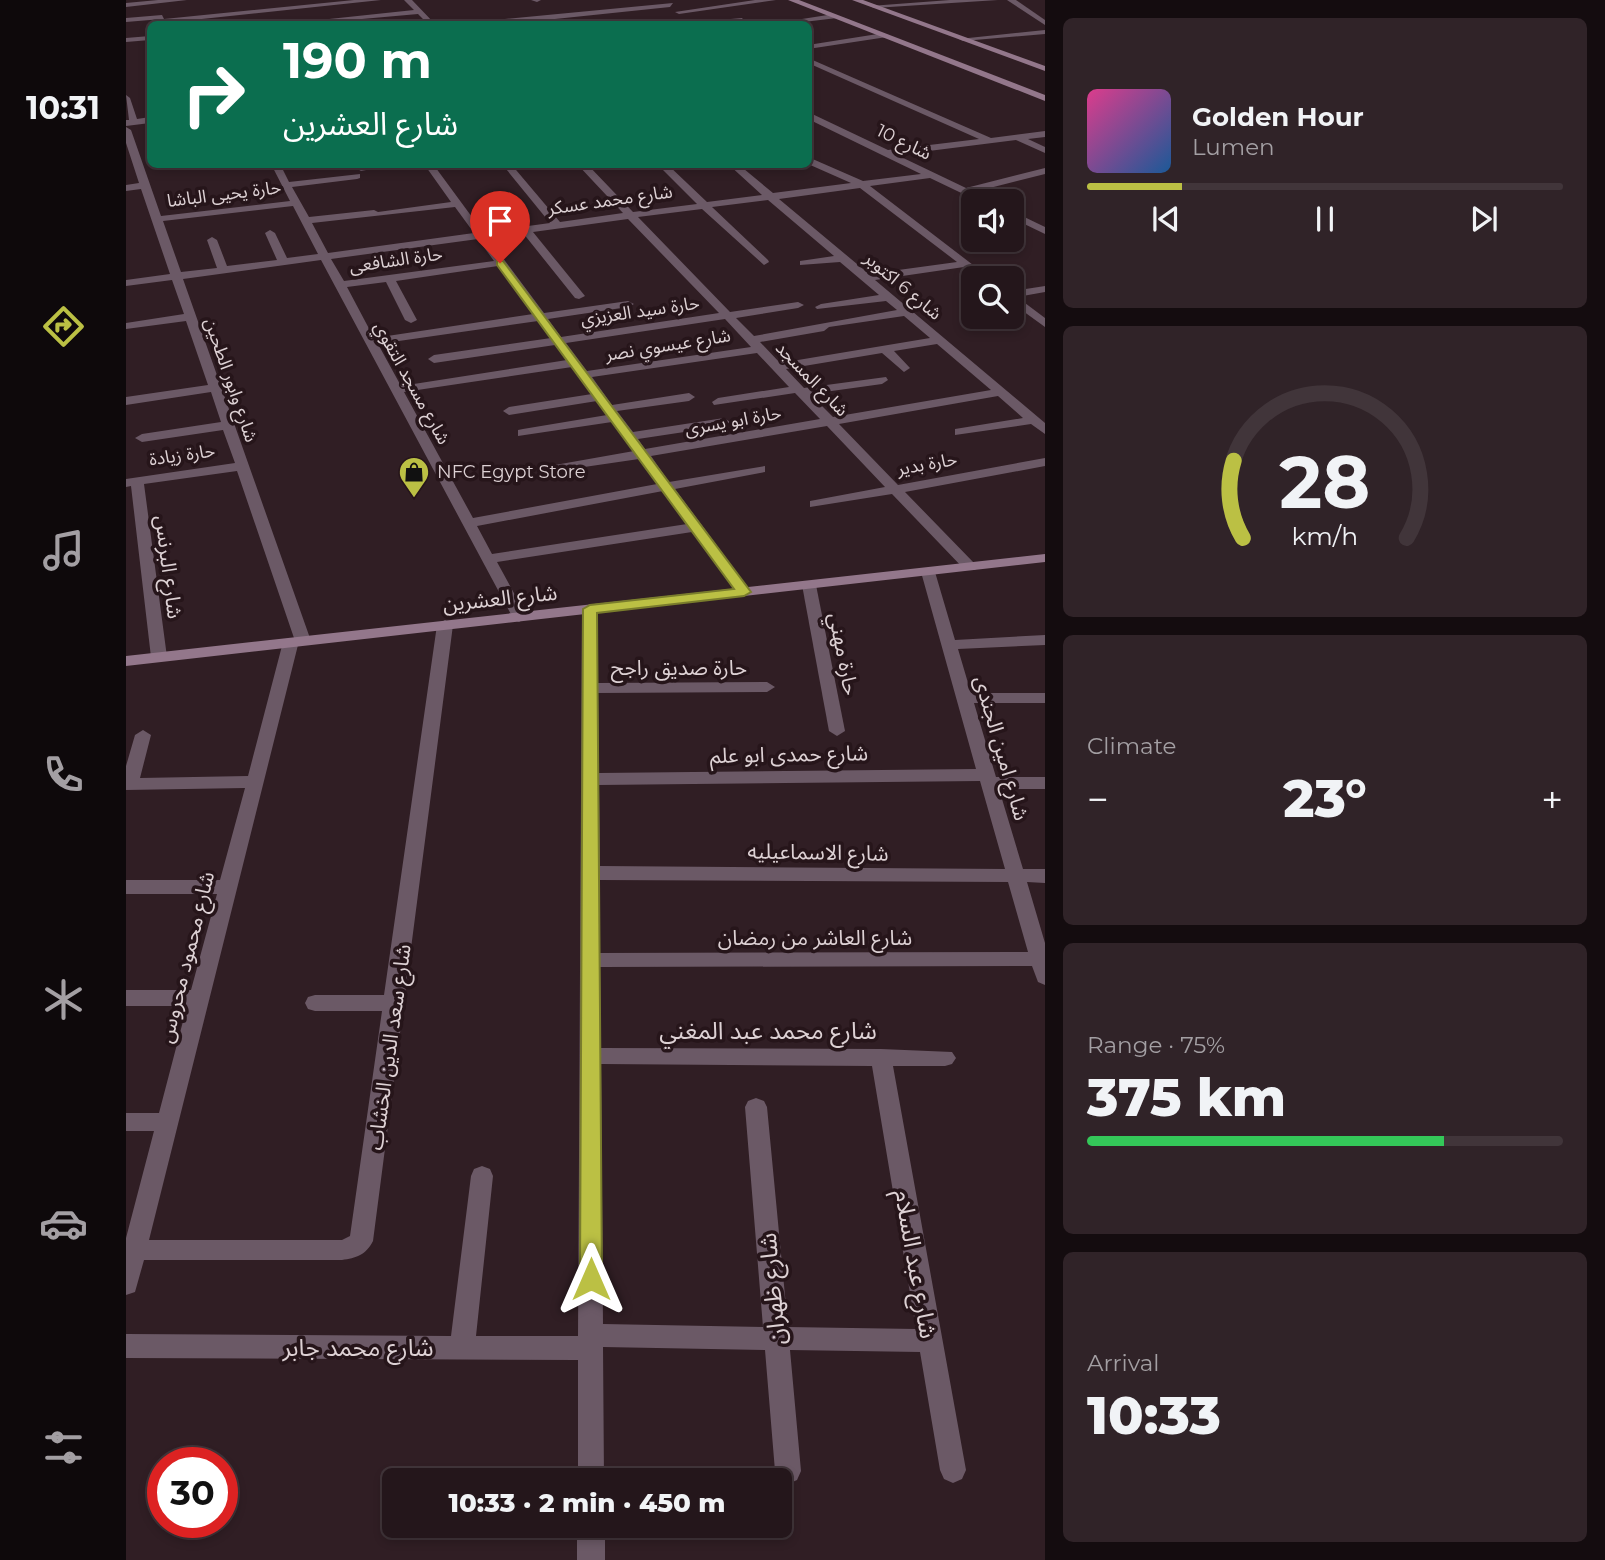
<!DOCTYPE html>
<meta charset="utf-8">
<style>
:root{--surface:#24161b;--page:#302328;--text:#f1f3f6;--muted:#a39fa3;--line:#41353a;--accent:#bbc044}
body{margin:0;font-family:Montserrat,"Noto Sans Arabic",sans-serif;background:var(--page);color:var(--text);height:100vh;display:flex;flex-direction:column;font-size:26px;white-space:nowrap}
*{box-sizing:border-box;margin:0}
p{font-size:23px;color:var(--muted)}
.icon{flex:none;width:38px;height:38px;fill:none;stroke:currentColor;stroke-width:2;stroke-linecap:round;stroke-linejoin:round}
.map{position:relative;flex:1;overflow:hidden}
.side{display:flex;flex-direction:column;gap:18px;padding:18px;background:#140c0f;width:560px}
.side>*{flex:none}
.banner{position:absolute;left:21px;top:21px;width:665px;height:147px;border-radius:10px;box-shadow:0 4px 10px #0003,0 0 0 2px var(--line);background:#0b6e4f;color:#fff;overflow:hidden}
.fabs{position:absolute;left:835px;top:189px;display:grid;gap:14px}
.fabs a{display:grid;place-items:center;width:63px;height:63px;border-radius:10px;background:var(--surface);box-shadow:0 4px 10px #0003,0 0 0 2px var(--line);font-size:35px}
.speed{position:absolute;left:21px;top:1447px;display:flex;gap:14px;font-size:35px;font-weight:700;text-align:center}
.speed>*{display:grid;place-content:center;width:91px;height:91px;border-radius:50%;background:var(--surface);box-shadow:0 4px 10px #0003,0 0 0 2px var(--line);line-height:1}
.speed .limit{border:10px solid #d22;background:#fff;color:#111}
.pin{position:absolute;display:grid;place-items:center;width:60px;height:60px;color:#fff;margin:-72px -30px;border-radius:50% 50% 50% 0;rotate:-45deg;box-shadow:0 0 7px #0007}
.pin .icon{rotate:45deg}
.me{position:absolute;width:77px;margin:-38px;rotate:0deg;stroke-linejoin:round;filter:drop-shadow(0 0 5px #0008)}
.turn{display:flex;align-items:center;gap:24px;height:147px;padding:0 21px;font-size:32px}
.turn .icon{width:91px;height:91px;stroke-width:2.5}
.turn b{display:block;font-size:49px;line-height:60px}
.big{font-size:52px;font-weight:800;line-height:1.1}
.side .tile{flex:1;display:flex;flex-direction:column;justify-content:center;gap:10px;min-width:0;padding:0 24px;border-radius:10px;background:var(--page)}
.side .dial{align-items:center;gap:0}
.dial svg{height:182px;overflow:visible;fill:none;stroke:var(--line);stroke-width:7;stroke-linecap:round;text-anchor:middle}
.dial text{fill:var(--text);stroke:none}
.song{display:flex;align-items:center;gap:21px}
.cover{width:84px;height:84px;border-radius:10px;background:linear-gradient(135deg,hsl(330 70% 55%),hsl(210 70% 35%))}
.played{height:7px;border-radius:4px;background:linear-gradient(90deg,var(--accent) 20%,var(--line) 20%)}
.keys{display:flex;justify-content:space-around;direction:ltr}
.heat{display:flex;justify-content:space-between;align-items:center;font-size:38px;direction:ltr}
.charge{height:10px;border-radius:5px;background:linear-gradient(90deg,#34c759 75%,var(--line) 0)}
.trip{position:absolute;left:256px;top:1468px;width:410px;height:70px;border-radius:10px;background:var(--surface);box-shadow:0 4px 10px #0003,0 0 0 2px var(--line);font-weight:800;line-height:70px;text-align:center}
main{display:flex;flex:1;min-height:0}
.tabs{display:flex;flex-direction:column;width:126px;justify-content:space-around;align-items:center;background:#0e090b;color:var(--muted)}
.tabs .icon{width:49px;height:49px}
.tabs .on{color:var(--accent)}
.tabs b{font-size:32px;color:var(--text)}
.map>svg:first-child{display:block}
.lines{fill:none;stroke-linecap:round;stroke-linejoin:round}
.minor{fill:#6b5966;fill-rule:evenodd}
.secondary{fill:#93778b;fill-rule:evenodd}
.route{fill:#bbc044;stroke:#7a7d2c;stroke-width:2}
.labels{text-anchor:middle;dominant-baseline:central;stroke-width:7;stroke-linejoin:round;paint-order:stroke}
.far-street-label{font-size:18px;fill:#ddd1d4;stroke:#26151a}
.far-poi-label{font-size:18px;fill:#ddd1d4;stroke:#26151a;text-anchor:start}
.street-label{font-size:21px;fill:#ddd1d4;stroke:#26151a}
.near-street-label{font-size:24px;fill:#ddd1d4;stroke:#26151a}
</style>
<main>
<nav class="tabs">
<b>10:31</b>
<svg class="icon on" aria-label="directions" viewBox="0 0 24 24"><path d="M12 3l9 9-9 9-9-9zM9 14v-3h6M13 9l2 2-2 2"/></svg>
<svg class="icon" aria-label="music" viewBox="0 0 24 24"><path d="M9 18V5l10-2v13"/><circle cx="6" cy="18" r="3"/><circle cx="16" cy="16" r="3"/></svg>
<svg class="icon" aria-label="phone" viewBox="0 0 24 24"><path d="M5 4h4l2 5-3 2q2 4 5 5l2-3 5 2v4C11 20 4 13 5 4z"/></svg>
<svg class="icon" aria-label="climate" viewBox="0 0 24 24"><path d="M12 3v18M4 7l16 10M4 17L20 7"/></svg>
<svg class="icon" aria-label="car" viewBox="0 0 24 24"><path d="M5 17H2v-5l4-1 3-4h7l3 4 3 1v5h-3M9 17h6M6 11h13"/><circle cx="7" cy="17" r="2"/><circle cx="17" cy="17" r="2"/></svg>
<svg class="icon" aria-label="filters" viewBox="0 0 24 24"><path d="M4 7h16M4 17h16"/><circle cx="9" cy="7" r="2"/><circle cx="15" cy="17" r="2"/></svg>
</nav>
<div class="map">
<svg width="919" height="1560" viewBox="0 0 919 1560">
<rect width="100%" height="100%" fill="#301e24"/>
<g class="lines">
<g class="minor">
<polygon points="32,0 61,0 0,7 0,3"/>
<polygon points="228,0 255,0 38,23 36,19 0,22 0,18 36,15 38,19"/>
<polygon points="278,0 286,0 309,24 302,24 292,14 180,24 156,24 288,10"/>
<polygon points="405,0 415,0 411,2"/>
<polygon points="629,0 650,0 553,14 549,12"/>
<polygon points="824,0 872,0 748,8 744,6"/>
<polygon points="881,0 890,0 919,20 919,25"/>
<polygon points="547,3 544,7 429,19 326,24"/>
<polygon points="708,14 711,18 661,24 644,24"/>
<polygon points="616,18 619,22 567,24 571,22"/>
<polygon points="919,30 919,34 837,41 833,39"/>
<polygon points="758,33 761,37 682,49 682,45"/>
<polygon points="24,36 24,40 0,42 0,38"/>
<path d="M682,58L865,138L919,131V137L902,139L919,147V153L890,140L771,155L840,188L919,168V174L848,192L864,201H852L804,178L744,186L864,278H852L838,267L749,280L919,423V434L905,424L829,435V429L897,418L872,396L713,424L772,485L919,458V466L779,492L849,564L851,567L849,570H839L766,494L684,507V501L759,487L701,426L525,456L543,482L639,466V472L549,489L623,589L626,592L623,595H613L566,532L371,562L401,617L393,622L388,620L195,260L57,279L185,641L183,644L172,645L23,1240H216L224,1236L256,1011H189L182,1009L179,1003L182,997L189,995H258L311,625L319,620L327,625L247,1241C240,1255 230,1258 216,1260H18L9,1292L0,1295V1238L28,1131H0V1113H33L61,1006H0V990H65L91,894H0V880H94L119,788L0,790V766L9,735L17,730L25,735L14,778L122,776L157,642L159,639L168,638L111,471L18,484L41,657L33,662L25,657L5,486L0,487V479L109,463L97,430L16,442L9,438L16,434L95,422L85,392L0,405V397L82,385L60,321L0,329V323L58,314L46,280L0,286V280L44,274L15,189L0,191V185L13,183L0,143V127L5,130L35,216L164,201L145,164H154L163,182L234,174V178L231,179L166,187L183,217L248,210L252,212L325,202L298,164H307L357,232L424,223L376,164H385L434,222L497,213L451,164H461L507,212L571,204L531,164H541L581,202L636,195L602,164H612L647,193L725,183L682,164V157L737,181L795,174L682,119V112L762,150L853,139L682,63ZM734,188L831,262L743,274L653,199ZM642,200L708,256L674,261V265L714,262L753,295L695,304L689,307L691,309L760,301L771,310L628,336L610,318L672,308L678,305L672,302L604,312L512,217L576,209L638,265L643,262L642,260L586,207ZM167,206L192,254L161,258L149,233L144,230L139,233L151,260L101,266L91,240L86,237L81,240L91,268L55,272L37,221ZM329,207L348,233L202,253L186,223ZM502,219L593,313L435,337L422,319L502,307L508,304L502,301L418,313L362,238L397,233L449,298L453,299L459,296L407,232ZM352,239L368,261L218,281L205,259ZM372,266L407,314L248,338L221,287L260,282L279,320L285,323L291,320L270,281ZM778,316L804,338L654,363L634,342L698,331L703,327ZM599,319L625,347L461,371L440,343ZM412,321L425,338L308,355L302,359L308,363L429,345L441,360L275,386L252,344ZM811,344L865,390L707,417L684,394L756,384L762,380L760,377L678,388L660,369L756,353L778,372L784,368L768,351ZM631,353L663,387L592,398L586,402L588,405L669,393L694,419L519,449L512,439L598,426L604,422L598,418L507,432L491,411L563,401L569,397L563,393L486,405L466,377ZM446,367L466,394L383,407L377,411L383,415L471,401L481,415L397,429L392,430V436L486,422L508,451L429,465L422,469L424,472L513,459L531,484L347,518L278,392ZM537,491L561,524L366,554L351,526Z"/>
<polygon points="0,95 4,98 11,119 24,117 24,123 0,126 0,120 3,120"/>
<polygon points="240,164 271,164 235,171 230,168"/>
<polygon points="886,211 919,227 919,234 886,218"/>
<polygon points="919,286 919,292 891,297 919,318 919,327 886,303 886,291"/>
<path d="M802,568L809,572L829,640L919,635V645L832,649L845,693H919V703H848L870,777H919V789H873L897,869H919V883L901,882L919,943V985L912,982L906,966L474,967L475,1048L755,1049L826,1052L830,1058L826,1064L819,1066H767L840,1470L836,1479L827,1483L818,1479L814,1470L794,1352L664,1350L675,1471L671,1480L662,1484L653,1480L649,1471L639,1350L477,1347L478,1480H452V1360L0,1358V1334L325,1336L345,1176L348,1169L356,1166L364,1169L367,1176L350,1336H452L456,609L464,604L472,609V683L641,682L649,687L641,692L472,693L473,773L850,769L795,572ZM854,781L879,869L474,866L473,785ZM474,880L882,882L902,952L474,953ZM475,1064L746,1066L790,1329L662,1327L641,1107L638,1101L630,1098L622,1101L619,1107L637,1327L477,1324Z"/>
<polygon points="683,581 690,585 719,731 711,736 703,731 676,585"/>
<rect x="451" y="1526" width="28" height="34"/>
</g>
<g class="secondary">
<polygon points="662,0 673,0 919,95 919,101"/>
<polygon points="726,0 737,0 919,66 919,71"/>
<polygon points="919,554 919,562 0,666 0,656"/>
</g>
</g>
<polygon class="route" points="371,261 377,261 625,592 618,596 471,613 476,1279 473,1286 465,1289 457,1286 454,1279 457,609 464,605 608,589 371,265"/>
<defs>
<g id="shop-pin" transform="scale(1.575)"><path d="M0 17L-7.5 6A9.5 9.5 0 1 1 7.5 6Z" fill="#bbc044" stroke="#26151a"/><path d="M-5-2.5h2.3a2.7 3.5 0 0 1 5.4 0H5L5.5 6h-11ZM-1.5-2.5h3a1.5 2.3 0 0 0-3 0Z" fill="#111"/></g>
</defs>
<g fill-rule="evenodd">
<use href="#shop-pin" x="288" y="472"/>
</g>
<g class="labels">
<g class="far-street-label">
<text transform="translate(778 142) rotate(26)">شارع 10</text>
<text transform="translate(98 194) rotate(-7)">حارة يحيى الباشا</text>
<text transform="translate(484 200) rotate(-8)">شارع محمد عسكر</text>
<text transform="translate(270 260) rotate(-8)">حارة الشافعى</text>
<text transform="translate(777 286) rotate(40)">شارع 6 اكتوبر</text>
<text transform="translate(514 311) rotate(-8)">حارة سيد العزيزي</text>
<text transform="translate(542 345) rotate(-9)">شارع عيسوي نصر</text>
<text transform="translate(686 379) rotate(46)">شارع المسجد</text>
<text transform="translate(105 380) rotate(71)">شارع وابور الطحين</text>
<text transform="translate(286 383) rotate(61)">شارع مسجد التقوي</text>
<text transform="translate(607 421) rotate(-10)">حارة ابو يسرى</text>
<text transform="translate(56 455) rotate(-8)">حارة زيادة</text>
<text transform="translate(801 464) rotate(-10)">حارة بدير</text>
</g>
<g class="far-poi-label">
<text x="311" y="472">NFC Egypt Store</text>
</g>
<g class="street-label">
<text transform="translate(43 567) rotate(83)">شارع البرنس</text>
<text transform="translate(374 598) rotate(-6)">شارع العشرين</text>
<text transform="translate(718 654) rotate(79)">حارة مهني</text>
<text x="553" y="667">حارة صديق راجح</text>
<text transform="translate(876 748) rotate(74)">شارع امين الجندى</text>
<text transform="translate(663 754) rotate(-1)">شارع حمدى ابو علم</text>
<text transform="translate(692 852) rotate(1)">شارع الاسماعيليه</text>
<text x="689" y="937">شارع العاشر من رمضان</text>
<text transform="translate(60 957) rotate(-76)">شارع محمود محروس</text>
<text transform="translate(263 1047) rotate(-82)">شارع سعد الدين الخشاب</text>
</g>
<g class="near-street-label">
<text x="642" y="1030">شارع محمد عبد المغني</text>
<text transform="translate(790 1264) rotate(80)">شارع عبد السلام</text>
<text transform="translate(646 1289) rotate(-95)">شارع ظهران</text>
<text x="232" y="1347">شارع محمد جابر</text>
</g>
</g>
</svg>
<div class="fabs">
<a><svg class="icon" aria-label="sound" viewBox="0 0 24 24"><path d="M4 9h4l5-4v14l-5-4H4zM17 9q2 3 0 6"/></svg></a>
<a><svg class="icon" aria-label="search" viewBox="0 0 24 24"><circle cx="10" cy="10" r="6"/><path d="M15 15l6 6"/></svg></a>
</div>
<div class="speed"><div class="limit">30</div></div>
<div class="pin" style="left:374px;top:263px;background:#d93025"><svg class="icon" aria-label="arrive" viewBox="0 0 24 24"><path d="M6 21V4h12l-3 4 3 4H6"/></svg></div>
<svg class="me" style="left:465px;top:1279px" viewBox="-20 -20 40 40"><path d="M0-17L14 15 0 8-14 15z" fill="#bbc044" stroke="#fff" stroke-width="4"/></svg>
<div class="trip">10:33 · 2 min · 450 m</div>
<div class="banner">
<div class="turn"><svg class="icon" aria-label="right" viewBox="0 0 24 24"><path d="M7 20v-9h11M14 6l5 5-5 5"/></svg><div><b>190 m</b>شارع العشرين</div></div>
</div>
</div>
<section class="side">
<div class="tile">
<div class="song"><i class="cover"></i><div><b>Golden Hour</b><p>Lumen</p></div></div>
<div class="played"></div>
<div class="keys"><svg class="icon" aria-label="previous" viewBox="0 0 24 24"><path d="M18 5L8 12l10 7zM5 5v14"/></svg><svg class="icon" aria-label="pause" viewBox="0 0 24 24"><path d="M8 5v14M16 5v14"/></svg><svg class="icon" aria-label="next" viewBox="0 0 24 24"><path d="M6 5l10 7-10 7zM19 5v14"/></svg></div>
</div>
<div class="tile dial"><svg viewBox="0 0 100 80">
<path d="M14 69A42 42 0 1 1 86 69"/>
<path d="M14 69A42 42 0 0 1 10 35" stroke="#bbc044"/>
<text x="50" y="56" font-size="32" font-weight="700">28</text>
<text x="50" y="72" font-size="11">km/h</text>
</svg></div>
<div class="tile"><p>Climate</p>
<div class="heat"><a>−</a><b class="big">23°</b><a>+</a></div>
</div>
<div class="tile"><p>Range · 75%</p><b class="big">375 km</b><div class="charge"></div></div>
<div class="tile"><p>Arrival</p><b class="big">10:33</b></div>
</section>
</main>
